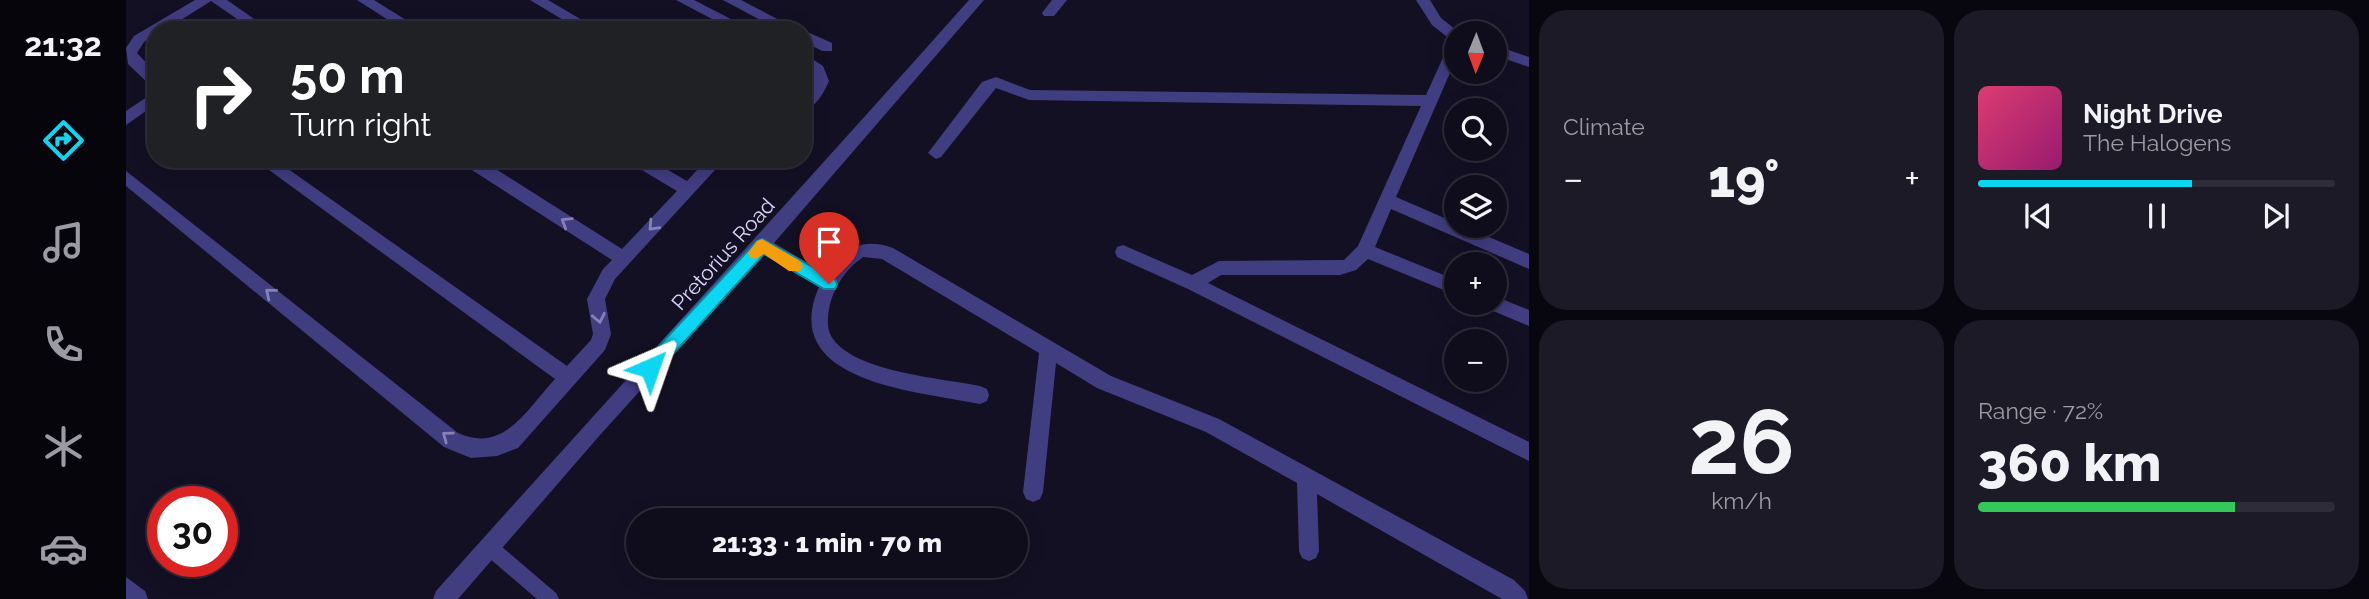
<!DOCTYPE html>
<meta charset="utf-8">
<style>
:root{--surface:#0f0c1b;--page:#1d1a28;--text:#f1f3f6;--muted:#9b9ba3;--line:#2f2c3a;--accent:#0cd6f2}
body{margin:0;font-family:Raleway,sans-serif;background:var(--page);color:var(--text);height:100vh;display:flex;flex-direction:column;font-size:26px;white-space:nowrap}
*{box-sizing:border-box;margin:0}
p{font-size:23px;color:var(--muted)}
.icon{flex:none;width:38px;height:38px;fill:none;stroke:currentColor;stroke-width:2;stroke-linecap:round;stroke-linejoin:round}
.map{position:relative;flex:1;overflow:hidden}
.panel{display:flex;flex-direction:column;gap:10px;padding:10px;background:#08070f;width:840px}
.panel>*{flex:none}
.top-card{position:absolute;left:21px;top:21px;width:665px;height:147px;border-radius:28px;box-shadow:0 4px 18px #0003,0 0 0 2px var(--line);background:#202124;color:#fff;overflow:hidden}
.needle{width:46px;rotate:181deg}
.fabs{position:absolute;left:1318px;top:21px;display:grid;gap:14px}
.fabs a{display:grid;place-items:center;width:63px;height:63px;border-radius:50%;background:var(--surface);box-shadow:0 4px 18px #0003,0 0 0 2px var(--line);font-size:35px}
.speed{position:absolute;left:21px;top:486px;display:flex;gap:14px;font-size:35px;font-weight:700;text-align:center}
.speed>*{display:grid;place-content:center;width:91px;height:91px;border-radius:50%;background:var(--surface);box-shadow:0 4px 18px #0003,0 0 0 2px var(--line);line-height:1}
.speed .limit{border:10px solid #d22;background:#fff;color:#111}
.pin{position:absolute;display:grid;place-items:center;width:60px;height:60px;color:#fff;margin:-72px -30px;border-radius:50% 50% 50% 0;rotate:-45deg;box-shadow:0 0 7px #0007}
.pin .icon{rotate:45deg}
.me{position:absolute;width:77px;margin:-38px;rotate:43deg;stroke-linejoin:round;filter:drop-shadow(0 0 5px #0008)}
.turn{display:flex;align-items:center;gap:24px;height:147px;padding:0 28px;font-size:32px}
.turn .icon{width:91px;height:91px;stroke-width:2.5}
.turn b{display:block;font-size:49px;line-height:60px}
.big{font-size:52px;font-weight:800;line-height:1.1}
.panel .tile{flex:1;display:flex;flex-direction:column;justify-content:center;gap:10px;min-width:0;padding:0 24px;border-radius:28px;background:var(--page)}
.panel .dial{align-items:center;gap:0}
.dial b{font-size:91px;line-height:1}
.song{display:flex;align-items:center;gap:21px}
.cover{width:84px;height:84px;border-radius:10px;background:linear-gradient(135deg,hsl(340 70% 55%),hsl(320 70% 35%))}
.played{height:7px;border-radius:4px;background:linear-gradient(90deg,var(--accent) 60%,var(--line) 60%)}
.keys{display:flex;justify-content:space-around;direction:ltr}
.heat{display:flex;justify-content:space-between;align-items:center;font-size:38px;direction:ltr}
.charge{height:10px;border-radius:5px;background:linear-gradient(90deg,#34c759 72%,var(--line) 0)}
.panel .tiles{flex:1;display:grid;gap:10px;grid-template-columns:repeat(2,1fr)}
.trip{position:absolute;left:500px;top:508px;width:402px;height:70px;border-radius:35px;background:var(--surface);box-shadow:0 4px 18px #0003,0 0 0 2px var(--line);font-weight:800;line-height:70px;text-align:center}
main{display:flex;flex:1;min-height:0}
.tabs{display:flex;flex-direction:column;width:126px;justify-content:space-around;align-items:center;background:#06050b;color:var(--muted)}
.tabs .icon{width:49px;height:49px}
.tabs .selected{color:var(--accent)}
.tabs b{font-size:32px;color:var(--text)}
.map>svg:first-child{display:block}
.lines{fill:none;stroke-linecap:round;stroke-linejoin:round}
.service{fill:#413d81;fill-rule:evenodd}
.minor{fill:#413d81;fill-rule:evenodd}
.oneway{stroke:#8681b9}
.route{fill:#0cd6f2;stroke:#088b9d;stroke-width:2}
.slow{fill:#f59e0b}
.labels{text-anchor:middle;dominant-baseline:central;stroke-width:7;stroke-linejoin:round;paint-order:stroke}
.street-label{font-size:21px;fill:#dbd5fd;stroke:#141024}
</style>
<main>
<nav class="tabs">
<b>21:32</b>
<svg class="icon selected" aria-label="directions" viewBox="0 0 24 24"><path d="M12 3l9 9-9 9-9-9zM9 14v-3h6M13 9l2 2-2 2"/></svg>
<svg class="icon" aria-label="music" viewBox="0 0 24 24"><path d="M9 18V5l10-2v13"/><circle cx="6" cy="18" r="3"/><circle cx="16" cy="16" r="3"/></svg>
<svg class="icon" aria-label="phone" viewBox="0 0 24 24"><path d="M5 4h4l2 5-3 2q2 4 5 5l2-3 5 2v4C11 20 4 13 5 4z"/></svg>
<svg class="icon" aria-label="climate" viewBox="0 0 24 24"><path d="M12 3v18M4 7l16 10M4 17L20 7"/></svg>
<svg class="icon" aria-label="car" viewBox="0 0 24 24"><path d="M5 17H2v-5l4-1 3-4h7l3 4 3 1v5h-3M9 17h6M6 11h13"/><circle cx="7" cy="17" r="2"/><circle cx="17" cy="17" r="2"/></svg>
</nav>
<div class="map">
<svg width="1403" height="599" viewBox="0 0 1403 599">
<rect width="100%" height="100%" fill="#141024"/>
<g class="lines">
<polygon class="service" points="362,538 368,540 430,593 433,599 411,599 356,552 354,546 356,540"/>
<g class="minor">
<polygon points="69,0 101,0 144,30 127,30 85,1 39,30 30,30 30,35 18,42 11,53 30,73 30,87 25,86 2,64 0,48 8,36"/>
<polygon points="231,0 248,0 296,30 278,30"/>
<polygon points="404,0 422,0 473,30 454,30"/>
<polygon points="550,0 568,0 626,30 607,30"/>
<polygon points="597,0 615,0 672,30 653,30"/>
<path d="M843,0H858L648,243L700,274C718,248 736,237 767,248L985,376L1093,419L1388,580L1399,591L1402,599H1376L1191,494L1193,551L1190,558L1183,561L1176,558L1173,551L1171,483L1080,432L971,388L930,363L917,492L914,499L907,502L900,499L897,492L913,353L756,259L737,257C721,268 709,285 704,304C702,314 700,326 705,336C726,372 815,378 854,386L861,389L863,395L861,401L854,404C793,391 651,383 693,287L638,254L474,435L332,599H307L310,591C487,393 667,198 843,0Z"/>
<polygon points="926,0 941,0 928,16 918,16 916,13"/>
<polygon points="1290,0 1304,0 1315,18 1334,33 1330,33 1330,59 1270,197 1330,223 1330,226 1337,226 1403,254 1403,269 1265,209 1249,247 1330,280 1330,295 1242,259 1230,270 1214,275 1095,275 1082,283 1403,442 1403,461 1062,289 991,257 989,252 991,247 997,245 1066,275 1093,261 1218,260 1232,246 1295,106 903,100 870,88 815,157 810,159 802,153 856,82 870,77 904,90 1300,95 1325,40 1306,25"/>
<polygon points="677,30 706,43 706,51 696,51 677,41"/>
<polygon points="1368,45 1403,57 1403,67 1368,55"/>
<path d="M677,53L697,66L703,81C698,93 689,108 677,112V97L688,81L687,73L677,65Z"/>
<polygon points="30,91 30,104 0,125 0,111"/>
<path d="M128,159H148L441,366L465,340L467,334L461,299L477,269L486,260L335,163L333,159H354L496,249L551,191L504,163L502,159H523L561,181L581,159H599L489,279L479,299L485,334L479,350L392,448L371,456L345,458L318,447L0,186V171L332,433C378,454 401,409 429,379Z"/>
<polygon points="1368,296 1403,310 1403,326 1360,308 1357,303 1368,303"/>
<polygon points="0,577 19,591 22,599 0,599"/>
</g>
</g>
<defs><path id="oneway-chevron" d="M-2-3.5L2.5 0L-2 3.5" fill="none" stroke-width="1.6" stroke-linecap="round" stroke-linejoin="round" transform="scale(1.75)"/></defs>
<g class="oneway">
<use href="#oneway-chevron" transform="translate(440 222) rotate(-148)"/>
<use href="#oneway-chevron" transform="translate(527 226) rotate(133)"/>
<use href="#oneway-chevron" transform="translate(144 293) rotate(-141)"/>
<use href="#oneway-chevron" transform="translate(473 318) rotate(78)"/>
<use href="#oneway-chevron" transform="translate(321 436) rotate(-144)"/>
</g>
<polygon class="route" points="636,239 709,279 711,284 709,289 698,289 638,254 530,373 524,375 518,373 515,368 518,362 631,241"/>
<polygon class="slow" points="636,239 674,261 677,266 674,271 663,271 638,254 629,259 624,257 622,253 631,241"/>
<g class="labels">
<g class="street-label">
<text transform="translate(597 254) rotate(-48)">Pretorius Road</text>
</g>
</g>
</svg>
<div class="fabs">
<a><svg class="needle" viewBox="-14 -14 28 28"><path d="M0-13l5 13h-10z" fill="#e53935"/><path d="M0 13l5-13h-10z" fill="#9b9ba3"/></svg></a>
<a><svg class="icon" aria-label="search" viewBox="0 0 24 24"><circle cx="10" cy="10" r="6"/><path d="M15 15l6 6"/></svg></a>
<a><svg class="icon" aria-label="layers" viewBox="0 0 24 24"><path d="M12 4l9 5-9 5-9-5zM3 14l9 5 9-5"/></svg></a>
<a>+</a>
<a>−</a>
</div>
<div class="speed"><div class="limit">30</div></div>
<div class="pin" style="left:703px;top:284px;background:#d93025"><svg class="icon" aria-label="arrive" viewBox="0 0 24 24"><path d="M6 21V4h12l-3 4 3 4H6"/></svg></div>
<svg class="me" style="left:524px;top:368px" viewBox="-20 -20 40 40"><path d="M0-17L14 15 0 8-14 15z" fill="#0cd6f2" stroke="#fff" stroke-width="4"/></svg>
<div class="trip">21:33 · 1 min · 70 m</div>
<div class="top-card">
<div class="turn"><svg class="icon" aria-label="right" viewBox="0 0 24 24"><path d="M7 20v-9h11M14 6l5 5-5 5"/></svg><div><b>50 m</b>Turn right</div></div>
</div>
</div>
<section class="panel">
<div class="tiles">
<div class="tile"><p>Climate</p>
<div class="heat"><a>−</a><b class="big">19°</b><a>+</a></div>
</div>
<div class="tile">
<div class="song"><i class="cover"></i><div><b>Night Drive</b><p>The Halogens</p></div></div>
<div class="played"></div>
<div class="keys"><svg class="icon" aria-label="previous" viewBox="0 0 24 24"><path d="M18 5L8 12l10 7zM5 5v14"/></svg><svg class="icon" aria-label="pause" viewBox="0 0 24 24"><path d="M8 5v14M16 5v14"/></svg><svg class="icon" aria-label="next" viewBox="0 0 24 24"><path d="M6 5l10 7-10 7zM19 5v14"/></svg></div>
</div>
<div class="tile dial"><b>26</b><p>km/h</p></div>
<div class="tile"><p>Range · 72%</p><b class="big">360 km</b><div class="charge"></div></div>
</div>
</section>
</main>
